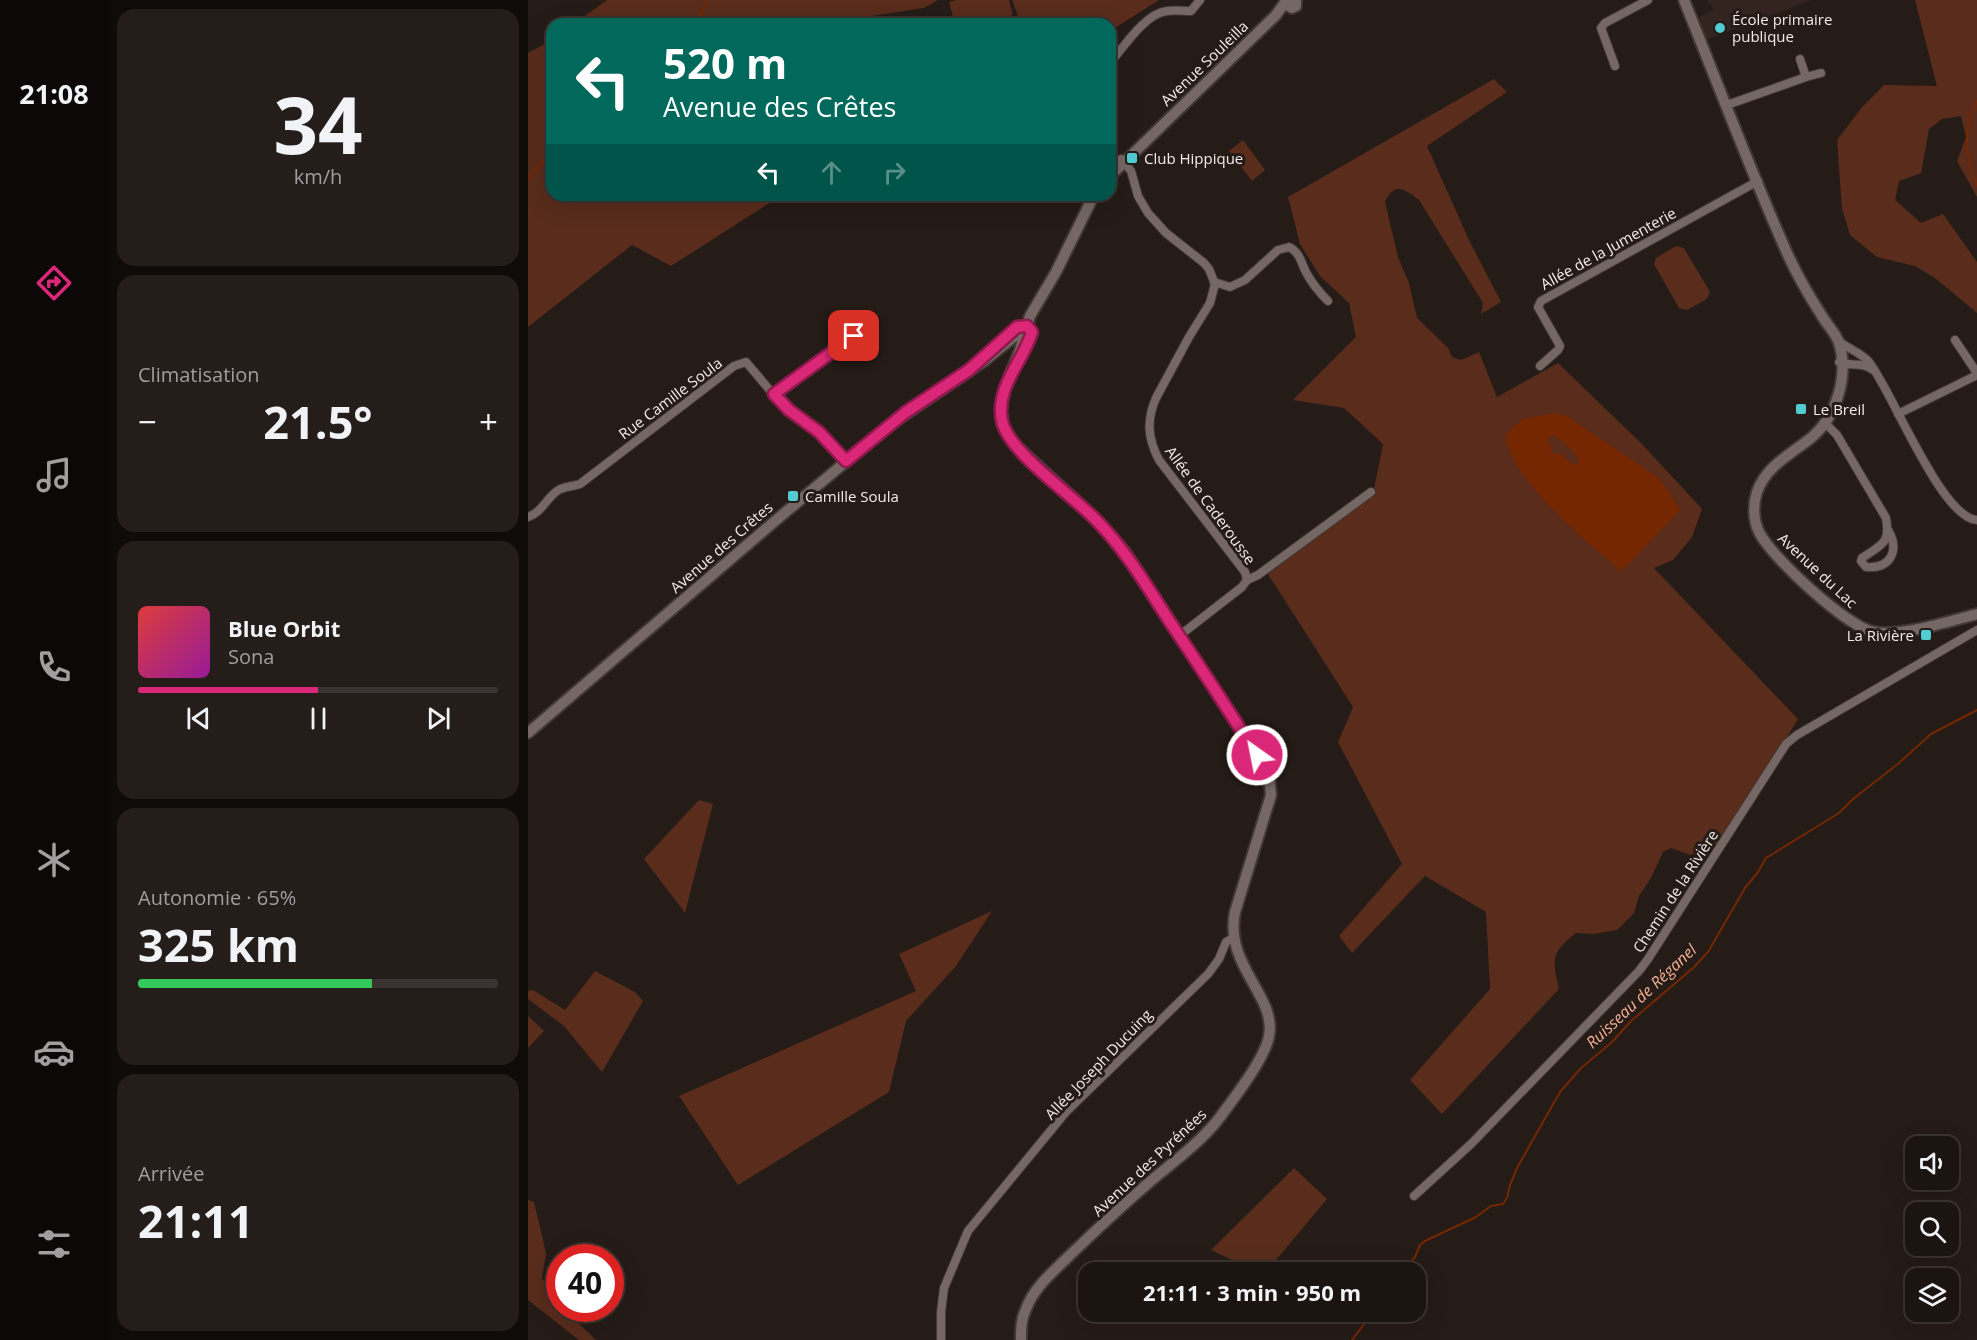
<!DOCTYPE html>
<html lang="fr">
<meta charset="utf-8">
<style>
:root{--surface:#1c1411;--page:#251d1a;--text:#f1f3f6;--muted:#a09e9f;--line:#3a3331;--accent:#db2777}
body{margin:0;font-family:"Open Sans",sans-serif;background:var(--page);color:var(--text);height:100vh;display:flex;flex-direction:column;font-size:22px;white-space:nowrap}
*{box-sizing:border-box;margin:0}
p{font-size:20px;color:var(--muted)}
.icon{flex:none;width:33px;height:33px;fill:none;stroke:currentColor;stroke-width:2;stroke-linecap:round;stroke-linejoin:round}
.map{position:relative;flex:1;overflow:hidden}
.panel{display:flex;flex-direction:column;gap:9px;padding:9px;background:#0f0b09;width:420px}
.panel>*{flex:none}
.hud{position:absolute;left:18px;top:18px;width:570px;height:183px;border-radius:18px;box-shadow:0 6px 24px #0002,0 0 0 2px var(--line);background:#00695c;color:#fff;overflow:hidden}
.fabs{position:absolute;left:1377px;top:1136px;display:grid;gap:12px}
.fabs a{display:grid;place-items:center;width:54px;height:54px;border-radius:12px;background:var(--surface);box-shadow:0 6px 24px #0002,0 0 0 2px var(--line);font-size:30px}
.speed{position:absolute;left:18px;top:1244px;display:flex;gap:12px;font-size:30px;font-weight:700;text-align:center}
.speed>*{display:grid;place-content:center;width:78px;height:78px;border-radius:50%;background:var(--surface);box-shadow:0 6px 24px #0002,0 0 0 2px var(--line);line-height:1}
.speed .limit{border:9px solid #d22;background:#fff;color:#111}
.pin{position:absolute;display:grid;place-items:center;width:51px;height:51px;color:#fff;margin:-26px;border-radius:12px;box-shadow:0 3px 9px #0006}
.me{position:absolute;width:66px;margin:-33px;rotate:327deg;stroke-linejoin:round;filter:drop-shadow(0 0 4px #0008)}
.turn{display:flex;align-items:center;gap:21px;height:126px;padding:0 18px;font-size:27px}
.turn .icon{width:78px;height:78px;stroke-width:2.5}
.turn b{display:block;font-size:42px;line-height:51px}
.lanes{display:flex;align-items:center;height:57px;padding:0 18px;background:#0003;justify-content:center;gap:30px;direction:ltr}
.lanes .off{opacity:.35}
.big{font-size:45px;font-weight:700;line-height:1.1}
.panel .card{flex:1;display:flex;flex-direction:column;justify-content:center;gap:9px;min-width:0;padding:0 21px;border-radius:18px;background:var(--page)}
.panel .dial{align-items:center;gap:0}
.dial b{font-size:78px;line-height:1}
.song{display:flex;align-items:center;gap:18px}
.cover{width:72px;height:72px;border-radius:9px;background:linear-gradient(135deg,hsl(0 70% 55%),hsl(300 70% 35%))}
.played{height:6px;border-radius:3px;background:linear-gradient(90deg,var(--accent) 50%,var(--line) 50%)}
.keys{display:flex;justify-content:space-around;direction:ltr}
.heat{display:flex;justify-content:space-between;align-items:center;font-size:33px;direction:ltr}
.charge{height:9px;border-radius:4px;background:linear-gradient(90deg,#34c759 65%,var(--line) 0)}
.trip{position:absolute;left:550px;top:1262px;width:348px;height:60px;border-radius:18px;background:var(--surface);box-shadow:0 6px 24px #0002,0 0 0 2px var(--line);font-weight:700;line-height:60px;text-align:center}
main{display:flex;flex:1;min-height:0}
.dock{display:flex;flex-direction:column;width:108px;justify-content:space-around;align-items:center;background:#0b0807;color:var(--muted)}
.dock .icon{width:42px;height:42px}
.dock .selected{color:var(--accent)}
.dock b{font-size:27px;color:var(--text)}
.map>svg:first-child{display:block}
.built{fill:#34241f}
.green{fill:#592c1c}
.water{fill:#752702;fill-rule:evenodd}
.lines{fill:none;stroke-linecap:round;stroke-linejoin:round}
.stream{stroke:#752702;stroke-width:2}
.street-casing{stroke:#403836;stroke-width:10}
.secondary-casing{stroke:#403836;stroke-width:14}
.street{stroke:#756864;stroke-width:8}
.secondary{stroke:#756864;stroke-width:10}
.route-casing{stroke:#8e194d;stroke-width:15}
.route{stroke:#db2777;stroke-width:10}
.poi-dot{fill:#51ccd3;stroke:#251b17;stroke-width:2}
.labels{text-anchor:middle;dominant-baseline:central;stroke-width:6;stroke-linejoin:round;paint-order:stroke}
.poi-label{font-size:15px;fill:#f2ebe9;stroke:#251b17;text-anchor:start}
.street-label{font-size:15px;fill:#f2ebe9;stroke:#251b17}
.water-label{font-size:16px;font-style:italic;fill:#f3ae95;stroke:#251b17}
</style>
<main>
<nav class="dock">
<b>21:08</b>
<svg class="icon selected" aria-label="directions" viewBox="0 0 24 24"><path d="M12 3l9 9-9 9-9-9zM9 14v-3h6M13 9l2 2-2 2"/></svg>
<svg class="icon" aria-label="music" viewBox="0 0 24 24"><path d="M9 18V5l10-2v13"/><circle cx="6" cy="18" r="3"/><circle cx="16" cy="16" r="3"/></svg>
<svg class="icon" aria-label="phone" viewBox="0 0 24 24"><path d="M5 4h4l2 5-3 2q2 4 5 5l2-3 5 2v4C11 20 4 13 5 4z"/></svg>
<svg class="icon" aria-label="climate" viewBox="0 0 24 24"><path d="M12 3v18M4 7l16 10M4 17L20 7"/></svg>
<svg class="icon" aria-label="car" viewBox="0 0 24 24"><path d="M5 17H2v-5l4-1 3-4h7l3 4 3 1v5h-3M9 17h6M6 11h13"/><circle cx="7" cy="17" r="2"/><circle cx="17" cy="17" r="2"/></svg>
<svg class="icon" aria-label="filters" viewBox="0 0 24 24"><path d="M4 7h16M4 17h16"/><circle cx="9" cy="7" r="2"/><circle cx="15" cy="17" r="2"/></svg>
</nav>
<section class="panel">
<div class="card dial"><b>34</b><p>km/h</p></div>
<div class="card"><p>Climatisation</p>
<div class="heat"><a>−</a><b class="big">21.5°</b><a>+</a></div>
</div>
<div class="card">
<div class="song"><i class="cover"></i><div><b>Blue Orbit</b><p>Sona</p></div></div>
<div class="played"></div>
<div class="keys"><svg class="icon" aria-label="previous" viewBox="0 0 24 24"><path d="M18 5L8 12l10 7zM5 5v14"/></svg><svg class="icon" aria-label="pause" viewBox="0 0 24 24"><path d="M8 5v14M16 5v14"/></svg><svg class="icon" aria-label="next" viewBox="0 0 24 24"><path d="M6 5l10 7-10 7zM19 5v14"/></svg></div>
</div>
<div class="card"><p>Autonomie · 65%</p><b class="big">325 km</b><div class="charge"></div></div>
<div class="card"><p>Arrivée</p><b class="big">21:11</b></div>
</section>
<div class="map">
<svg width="1449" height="1340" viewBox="0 0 1449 1340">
<rect width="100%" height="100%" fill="#251b17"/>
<polygon class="built" points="1181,0 1283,0 1178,40 1171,17 1185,10 1183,4 1180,4 1179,1"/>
<g class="green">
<polygon points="79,0 410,0 396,8 290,24 46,24"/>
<polygon points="428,0 481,0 485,15 447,24 427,24 421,2"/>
<polygon points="484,0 631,0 582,31 582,24 493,24"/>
<polygon points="1387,0 1449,0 1449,197 1429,161 1438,137 1433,116 1414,119 1401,129 1393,173 1371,181 1367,200 1393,223 1415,214 1449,262 1449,313 1407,278 1387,266 1349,257 1322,235 1314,209 1309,140 1335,106 1356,85 1409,86"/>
<polygon points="24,40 24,195 254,195 143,266 104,245 0,327 0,53"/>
<path d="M966,79L979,92L899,146L941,240L973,302L953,314L955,303L891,200C877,189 866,181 857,202L870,257L881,283L889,318L920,348L924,357L933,360L951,352L969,397L1030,363L1114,444L1174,509L1164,537L1145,560L1126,568L1270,719L1191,851L1179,847L1163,855L1143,848L1135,852L1123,878L1111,896L1106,913L1089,930L1066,934L1048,933C1023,953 1024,958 1031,989L914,1114L882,1080L962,989L958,912L897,876L824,953L811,936L874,864L810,742L825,707L738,571L845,494L855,444L816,408L765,400L828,337L821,303L792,276L772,244L760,197Z"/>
<polygon points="715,140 737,170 724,181 701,151"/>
<polygon points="1148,246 1156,248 1182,292 1179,299 1159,310 1151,308 1126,264 1128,258"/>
<polygon points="171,800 185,804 157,913 116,859"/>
<polygon points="464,911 428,966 378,1021 361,1092 210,1185 151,1096 388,991 371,954"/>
<polygon points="67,971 107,992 115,1001 74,1072 36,1026 0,999 0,991 5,990 37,1010"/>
<polygon points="0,1016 16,1031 0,1048"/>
<polygon points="766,1168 799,1199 738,1272 729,1272 683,1250"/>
<polygon points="0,1200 6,1202 18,1253 14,1278 31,1303 32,1308 35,1308 68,1340 51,1340 0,1300"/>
</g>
<path class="water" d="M1026,413L1039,416L1133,480L1152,510L1094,571C1058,542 984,481 977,435L995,419ZM1024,435C1034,440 1048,451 1051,462L1049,464L1045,465L1034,454L1024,453L1020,440Z"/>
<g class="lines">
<g class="stream">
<polyline points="168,24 179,0"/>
<path d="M1449,101C1434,129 1437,157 1449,185"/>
<polyline points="0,178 24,152"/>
<polyline points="873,1272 887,1257 892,1245 897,1241 948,1217 963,1206 975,1204 979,1198 982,1185 990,1166 1032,1092 1053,1068 1083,1043 1103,1021 1165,968 1180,952 1217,888 1230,872 1238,858 1311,813 1325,799 1371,763 1403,734 1449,710"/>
<polyline points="824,1340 846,1311"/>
</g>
<g class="street-casing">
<g id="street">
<path d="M587,57C599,42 619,13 639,11C647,10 655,11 663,11L672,0"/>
<polyline points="1087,66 1073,28 1077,23 1120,0"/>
<polyline points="1278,77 1293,73"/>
<polyline points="1199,105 1278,77 1272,59"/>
<path d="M593,159L603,171L610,196L620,213L638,233L676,263L681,269L687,284L682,303L661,337L628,398C618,421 620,439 631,460L717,572L719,580"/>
<path d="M686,282L702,287L717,280L750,250L761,247C773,253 773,264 779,274C785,285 792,293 800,301"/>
<polyline points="1427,340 1449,373"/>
<path d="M1311,341C1320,349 1334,353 1341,362C1364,391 1413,518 1449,520"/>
<path d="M1311,362C1322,367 1334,361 1345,370"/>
<polyline points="1012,366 1030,350 1032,346 1010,307 1013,301 1230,181"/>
<polyline points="246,394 326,336"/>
<polyline points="1370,414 1449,375"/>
<path d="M1297,423L1309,435L1358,518C1363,544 1353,545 1334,558L1333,561L1338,567C1363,569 1372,550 1360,530"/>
<path d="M0,517C14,512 18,499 29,491C36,486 44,487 52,484L206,366L218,362L251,401L272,419L291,432L318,461"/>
<polyline points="651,636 714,587 719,580 730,575 843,492"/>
<polyline points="886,1196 943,1144 1111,971 1120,959 1258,744 1269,735 1449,630"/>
<polyline points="413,1340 413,1312 416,1288 440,1231 538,1112 680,974 691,959 698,942 705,938"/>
</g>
</g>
<g class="secondary-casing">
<g id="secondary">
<polyline points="759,0 759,5 764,8 768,6 768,0"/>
<path d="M1156,0C1190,84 1222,170 1259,253C1269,275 1281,296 1294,316C1299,325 1308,333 1311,343C1321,375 1309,416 1283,438C1263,454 1238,466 1229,492C1225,504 1225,520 1231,532C1243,557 1319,627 1346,632C1373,637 1422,621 1449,614"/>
<polyline points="582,176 748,15 758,1"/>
<polyline points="0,733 247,521 363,424 456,361 487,336 501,333"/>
<path d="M493,1340C493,1329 493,1319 498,1309C506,1287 525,1272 541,1256C568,1230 596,1204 625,1179C647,1161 671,1143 689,1121C704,1101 737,1059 741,1036C749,996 696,966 707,912L743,795L741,777L729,755L597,552L568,519L487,445L475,426L473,411L476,390L492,350L502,316L528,272L566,195"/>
</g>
</g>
<use href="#street" class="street"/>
<use href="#secondary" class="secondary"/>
</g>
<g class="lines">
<g class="route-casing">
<path id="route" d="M326,336L246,394L261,410L291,432L318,461L378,412L441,370L489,327L499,326L504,332C495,362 467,387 474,421C481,453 546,496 570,522C600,553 621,590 644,625C673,668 701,711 729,755"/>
</g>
<use href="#route" class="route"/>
</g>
<g class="poi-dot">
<circle cx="1192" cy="28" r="6"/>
<rect x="598" y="152" width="12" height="12" rx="3"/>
<rect x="1267" y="403" width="12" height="12" rx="3"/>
<rect x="259" y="490" width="12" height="12" rx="3"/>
<rect x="1392" y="629" width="12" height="12" rx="3"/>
</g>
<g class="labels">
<g class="poi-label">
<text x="1204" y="19">École primaire<tspan x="1204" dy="17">publique</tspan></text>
<text x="616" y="158">Club Hippique</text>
<text x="1285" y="409">Le Breil</text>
<text x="277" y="496">Camille Soula</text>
<text x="1386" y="635" text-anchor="end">La Rivière</text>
</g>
<g class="street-label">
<text transform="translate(676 63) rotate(-44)">Avenue Souleilla</text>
<text transform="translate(1080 248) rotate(-29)">Allée de la Jumenterie</text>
<text transform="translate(142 398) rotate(-37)">Rue Camille Soula</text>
<text transform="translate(683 505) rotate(54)">Allée de Caderousse</text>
<text transform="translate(193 547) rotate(-41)">Avenue des Crêtes</text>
<text transform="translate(1290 570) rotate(43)">Avenue du Lac</text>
<text transform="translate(1147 891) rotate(-57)">Chemin de la Rivière</text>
<text transform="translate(570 1064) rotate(-46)">Allée Joseph Ducuing</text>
<text transform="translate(621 1162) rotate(-43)">Avenue des Pyrénées</text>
</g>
<g class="water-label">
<text transform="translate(1113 996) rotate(-43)">Ruisseau de Réganel</text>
</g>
</g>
</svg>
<div class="fabs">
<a><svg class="icon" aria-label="sound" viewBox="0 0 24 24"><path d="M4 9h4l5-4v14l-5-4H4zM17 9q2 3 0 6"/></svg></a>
<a><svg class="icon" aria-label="search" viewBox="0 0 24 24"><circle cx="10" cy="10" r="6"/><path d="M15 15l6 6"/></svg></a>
<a><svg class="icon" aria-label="layers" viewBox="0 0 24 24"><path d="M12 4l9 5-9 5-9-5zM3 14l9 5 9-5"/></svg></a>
</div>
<div class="speed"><div class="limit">40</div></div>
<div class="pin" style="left:326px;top:336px;background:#d93025"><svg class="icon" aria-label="arrive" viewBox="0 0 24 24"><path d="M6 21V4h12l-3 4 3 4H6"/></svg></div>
<svg class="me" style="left:729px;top:755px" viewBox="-20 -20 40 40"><circle r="17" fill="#db2777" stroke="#fff" stroke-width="3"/><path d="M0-11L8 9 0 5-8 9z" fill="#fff"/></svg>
<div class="trip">21:11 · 3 min · 950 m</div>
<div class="hud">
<div class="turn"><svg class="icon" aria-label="left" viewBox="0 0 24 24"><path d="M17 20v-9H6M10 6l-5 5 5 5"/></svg><div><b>520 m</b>Avenue des Crêtes</div></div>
<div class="lanes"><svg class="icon" aria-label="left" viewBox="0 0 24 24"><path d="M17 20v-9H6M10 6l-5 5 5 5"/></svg><svg class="icon off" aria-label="ahead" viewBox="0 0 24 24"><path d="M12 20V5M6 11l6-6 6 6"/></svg><svg class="icon off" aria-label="right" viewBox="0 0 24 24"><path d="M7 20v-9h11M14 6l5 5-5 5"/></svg></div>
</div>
</div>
</main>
